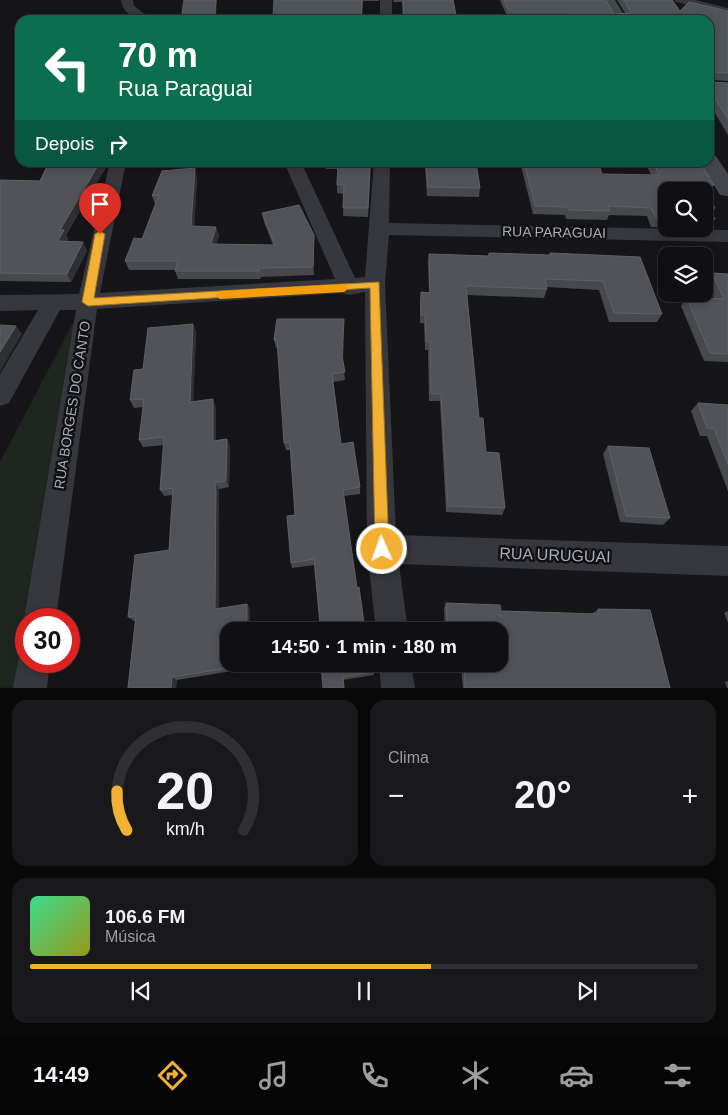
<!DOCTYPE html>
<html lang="pt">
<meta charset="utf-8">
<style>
:root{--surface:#101012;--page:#19191b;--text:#f1f3f6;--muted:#9c9d9f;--line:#303032;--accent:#f2b134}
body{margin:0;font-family:Helvetica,sans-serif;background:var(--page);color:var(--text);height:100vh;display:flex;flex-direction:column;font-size:19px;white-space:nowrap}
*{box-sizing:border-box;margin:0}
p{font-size:16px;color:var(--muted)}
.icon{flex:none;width:28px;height:28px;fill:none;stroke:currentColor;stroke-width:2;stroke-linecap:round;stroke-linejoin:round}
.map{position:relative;height:688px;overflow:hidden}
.details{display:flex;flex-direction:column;gap:12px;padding:12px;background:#09090a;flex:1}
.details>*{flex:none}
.guide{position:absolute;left:15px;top:15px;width:699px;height:152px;border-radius:15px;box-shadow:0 2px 8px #0003,0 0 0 1px var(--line);background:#0b6e4f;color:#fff;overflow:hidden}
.fabs{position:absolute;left:658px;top:182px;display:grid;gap:10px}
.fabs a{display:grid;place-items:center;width:55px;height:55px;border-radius:10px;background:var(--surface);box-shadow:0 2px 8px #0003,0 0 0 1px var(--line);font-size:25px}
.speed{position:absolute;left:15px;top:608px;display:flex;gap:10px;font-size:25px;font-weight:700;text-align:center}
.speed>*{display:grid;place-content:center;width:65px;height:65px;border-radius:50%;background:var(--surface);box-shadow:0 2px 8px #0003,0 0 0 1px var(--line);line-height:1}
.speed .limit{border:8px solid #d22;background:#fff;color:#111}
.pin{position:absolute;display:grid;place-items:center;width:42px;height:42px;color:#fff;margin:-51px -21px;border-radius:50% 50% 50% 0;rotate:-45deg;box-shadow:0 0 5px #0007}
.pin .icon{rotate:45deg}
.me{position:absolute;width:55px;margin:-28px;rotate:358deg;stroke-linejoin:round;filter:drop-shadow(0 0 4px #0008)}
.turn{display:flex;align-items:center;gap:18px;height:105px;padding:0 20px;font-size:22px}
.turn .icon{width:65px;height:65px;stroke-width:2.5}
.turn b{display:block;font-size:35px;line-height:42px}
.then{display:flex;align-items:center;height:48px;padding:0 20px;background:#0003;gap:10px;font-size:19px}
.big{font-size:38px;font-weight:800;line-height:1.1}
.details .card{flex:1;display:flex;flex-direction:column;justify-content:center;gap:8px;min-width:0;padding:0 18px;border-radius:15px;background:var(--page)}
.details .dial{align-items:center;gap:0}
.dial svg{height:130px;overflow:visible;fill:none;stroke:var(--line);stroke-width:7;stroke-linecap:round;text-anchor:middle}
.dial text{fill:var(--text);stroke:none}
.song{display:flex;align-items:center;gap:15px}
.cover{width:60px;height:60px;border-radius:8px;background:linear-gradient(135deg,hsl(150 70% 55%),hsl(60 70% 35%))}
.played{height:5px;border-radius:2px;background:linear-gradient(90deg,var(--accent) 60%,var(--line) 60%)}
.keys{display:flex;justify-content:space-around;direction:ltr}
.heat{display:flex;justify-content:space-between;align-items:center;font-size:28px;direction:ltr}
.details .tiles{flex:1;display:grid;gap:12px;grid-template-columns:1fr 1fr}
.card:last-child{grid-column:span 2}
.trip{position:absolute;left:220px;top:622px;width:288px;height:50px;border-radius:15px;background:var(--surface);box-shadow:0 2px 8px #0003,0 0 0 1px var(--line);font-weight:800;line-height:50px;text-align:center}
.dock{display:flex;height:80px;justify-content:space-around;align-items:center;background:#060607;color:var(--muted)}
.dock .icon{width:35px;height:35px}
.dock .on{color:var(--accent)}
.dock b{font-size:22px;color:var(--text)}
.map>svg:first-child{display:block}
.green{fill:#1e261f}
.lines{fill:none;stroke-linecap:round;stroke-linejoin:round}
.street{fill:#37383d;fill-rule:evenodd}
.secondary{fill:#45474d;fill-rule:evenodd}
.wall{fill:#47494d}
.shaded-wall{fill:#2f3033}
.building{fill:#525359;stroke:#5f6168}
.route{fill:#f2b134;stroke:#9d7322}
.slow{fill:#f59e0b}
.labels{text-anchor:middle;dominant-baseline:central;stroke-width:5;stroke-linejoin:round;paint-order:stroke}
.street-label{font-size:14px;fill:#a8adb8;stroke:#111113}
.near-street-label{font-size:16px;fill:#a8adb8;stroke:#111113}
</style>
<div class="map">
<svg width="728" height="688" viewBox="0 0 728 688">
<rect width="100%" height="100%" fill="#161618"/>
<polygon class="green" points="75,319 26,619 17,687 0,688 0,462"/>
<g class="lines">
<g class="street">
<path d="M121,0H133L134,6L153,20C139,20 123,16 121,0Z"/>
<rect x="380" y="0" width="12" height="20"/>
<polygon points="674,0 695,0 728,8 728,14 676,2"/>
<polygon points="110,162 126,162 100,293 335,279 284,162 301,162 355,278 365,277 374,162 390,162 389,223 728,230 728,242 389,235 385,284 396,535 728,546 728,576 399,564 408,631 376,631 367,549 365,292 349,295 342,293 97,309 56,619 26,619 26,624 24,619 76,310 60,310 9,403 0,406 0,374 38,310 0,311 0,295 79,294"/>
<polygon points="26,648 26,661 50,661 47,688 13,688 18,661 22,649"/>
<polygon points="379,664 411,664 415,688 381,688"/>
</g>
<g class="secondary">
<polygon points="601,0 615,0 627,20 613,20"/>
<polygon points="709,154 716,156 728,174 728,196 720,195 700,162 709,162"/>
</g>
</g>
<g class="wall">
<polygon points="274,0 379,0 378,1 363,1 362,20 274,20"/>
<polygon points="393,0 453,0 457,20 403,20 402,2 394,2"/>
<polygon points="500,0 606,0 614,14 625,13 617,0 672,0 680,11 728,11 728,81 712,80 712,82 728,83 728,135 709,103 709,20 508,19"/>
<polygon points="49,162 109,162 66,235 68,239 67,241 83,242 87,251 71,282 0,281 0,180 40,181"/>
<polygon points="326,162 371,162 368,217 343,216 344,194 337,193 337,185 338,169 326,169"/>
<polygon points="422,162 476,162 480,188 479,197 427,196 425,167 422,167"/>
<polygon points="520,162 598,162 602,174 651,175 645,162 700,162 714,185 709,194 707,194 715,208 712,214 715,219 710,228 704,228 704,191 666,191 666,227 651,227 647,216 609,215 607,220 566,219 565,215 533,214"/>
<polygon points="197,177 194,226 216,227 219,235 216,244 273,245 264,222 262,213 314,235 314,275 261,277 260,279 178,279 175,270 129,270 125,261 142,239 155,204 152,196"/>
<polygon points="489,253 549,255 550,253 640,257 662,314 657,322 609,322 599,290 546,287 547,289 544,298 467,295 479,418 486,452 505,508 502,515 446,512 440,401 429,401 428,350 425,350 424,323 420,323 420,301 421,292 429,293 428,262 429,254 488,256"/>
<polygon points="712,273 728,274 728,362 704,361 681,306 686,297 714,298 706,282"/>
<polygon points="277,319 344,319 343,360 345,380 333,382 341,444 353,442 360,487 360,494 344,496 357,588 359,587 365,631 368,630 368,631 318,631 318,624 320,624 315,565 292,568 291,563 287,516 295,515 290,450 286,450 284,443 278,348 276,348 274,340"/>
<polygon points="193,324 196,332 193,402 216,407 216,441 227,439 230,447 229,487 219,489 219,609 247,604 250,609 229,664 251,664 251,668 177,680 176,688 128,688 135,621 134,621 128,617 169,550 173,495 164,496 160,490 164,445 143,447 139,440 143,407 134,408 130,400"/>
<polygon points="698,403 728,405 728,491 707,436 700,436 691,411"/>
<polygon points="608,446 670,518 663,525 620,522 603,454"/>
<polygon points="446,603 501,611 592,614 598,609 670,688 463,688 461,667 448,667 447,664 499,664 499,631 445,631 444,608"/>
<polygon points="728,611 728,623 724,613"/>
<polygon points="321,664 374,672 374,675 343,680"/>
<polygon points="728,681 728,688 727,688 725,682"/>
</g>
<g class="shaded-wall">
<polygon points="216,0 217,0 216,20 215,13"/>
<polygon points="100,162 109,162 66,235 68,239 63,249 58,241 60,230"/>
<polygon points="195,168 197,177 194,235 191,226"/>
<polygon points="216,227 219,235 214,253 211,244"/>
<polygon points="314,235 314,275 313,267"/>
<polygon points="83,242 87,251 71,282 67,274"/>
<polygon points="344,319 344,327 343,364 342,356"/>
<polygon points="193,324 196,332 193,410 190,402"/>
<polygon points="16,326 22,334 0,372 0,352"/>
<polygon points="213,399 216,407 216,448 213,441"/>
<polygon points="227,439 230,447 229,487 226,481"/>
<polygon points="216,482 219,489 219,614 215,609"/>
<polygon points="247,604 250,609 250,631 247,631"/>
<polygon points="172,677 177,680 176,688 171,688"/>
</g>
<g class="building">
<polygon points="184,0 216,0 215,13 217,18 220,20 181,20"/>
<polygon points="274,0 362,0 361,20 305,20 305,17 273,16"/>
<polygon points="403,0 453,0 457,20 404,20"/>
<polygon points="504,0 606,0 614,14 631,13 624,0 672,0 680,11 689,2 728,11 728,73 712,72 712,82 728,83 728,119 709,89 709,20 659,20 657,17 607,15 610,20 573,20 570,12 509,12"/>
<polygon points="49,162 100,162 60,230 64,230 58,241 83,242 67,274 0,273 0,180 40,181"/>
<polygon points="338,162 370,162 368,208 343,208 344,185 337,185"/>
<polygon points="426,162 476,162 480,188 428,187"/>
<polygon points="524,162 598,162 602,174 659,175 653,162 700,162 714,185 702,185 715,208 709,208 715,219 704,219 704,191 666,191 666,218 656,218 651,208 608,206 610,211 569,210 567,207 535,206"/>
<polygon points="195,168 191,226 216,227 211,244 275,245 262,213 299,205 314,235 313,267 259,268 259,271 175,271 178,261 125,261 134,238 142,239 159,195 152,196 162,171"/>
<polygon points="489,253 550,255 550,253 640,257 662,314 614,313 603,281 545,279 547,289 466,286 479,418 483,418 486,452 499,453 505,508 448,506 441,394 431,393 430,342 426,342 425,315 421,315 421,292 430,293 429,254 489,256"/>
<polygon points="712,273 728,274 728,354 710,353 686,297 724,299"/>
<polygon points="277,319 344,319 342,356 345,372 332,374 341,444 353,442 360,487 343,490 357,588 359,587 365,631 368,630 368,631 318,631 318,624 320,624 314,559 291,563 287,516 295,515 290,442 284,443 277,340 274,340"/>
<polygon points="193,324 190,402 213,399 213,441 227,439 226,481 216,482 215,609 247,604 247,631 229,631 229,664 248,664 248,665 172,677 171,688 128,688 136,616 128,617 135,555 169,550 173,488 160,490 164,437 139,440 144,399 130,400 134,370 143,369 148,328"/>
<polygon points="0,325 16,326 0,352"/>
<polygon points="698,403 728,405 728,464 714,429 707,428"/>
<polygon points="608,446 649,448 670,518 626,516"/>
<polygon points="446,603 500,605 501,611 599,614 598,609 650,610 670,688 465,688 464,664 459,664 499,664 499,631 448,631"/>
<polygon points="321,664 373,664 374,672 343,677 344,688 323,688"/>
</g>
<polygon class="route" points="100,231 105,234 94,298 379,282 389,549 387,554 382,556 377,554 375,549 370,288 88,306 82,302 95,234"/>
<polygon class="slow" points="344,284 349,288 344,292 220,299 215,295 220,291"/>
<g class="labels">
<g class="street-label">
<text transform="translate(554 232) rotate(1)">RUA PARAGUAI</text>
<text transform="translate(72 405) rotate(-81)">RUA BORGES DO CANTO</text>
</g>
<g class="near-street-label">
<text transform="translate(555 555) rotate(2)">RUA URUGUAI</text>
</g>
</g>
</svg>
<div class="fabs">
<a><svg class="icon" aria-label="search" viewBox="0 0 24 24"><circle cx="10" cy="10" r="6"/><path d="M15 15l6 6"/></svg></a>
<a><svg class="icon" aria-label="layers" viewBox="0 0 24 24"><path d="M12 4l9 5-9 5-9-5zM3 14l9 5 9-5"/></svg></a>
</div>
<div class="speed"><div class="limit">30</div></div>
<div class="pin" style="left:100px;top:234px;background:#d93025"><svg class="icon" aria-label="arrive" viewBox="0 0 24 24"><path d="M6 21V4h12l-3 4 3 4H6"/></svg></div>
<svg class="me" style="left:382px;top:549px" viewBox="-20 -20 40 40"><circle r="17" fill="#f2b134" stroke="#fff" stroke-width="3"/><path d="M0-11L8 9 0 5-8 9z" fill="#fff"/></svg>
<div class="trip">14:50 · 1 min · 180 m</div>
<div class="guide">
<div class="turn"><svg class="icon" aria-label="left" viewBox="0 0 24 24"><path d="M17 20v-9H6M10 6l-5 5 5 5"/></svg><div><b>70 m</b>Rua Paraguai</div></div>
<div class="then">Depois<svg class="icon" aria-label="right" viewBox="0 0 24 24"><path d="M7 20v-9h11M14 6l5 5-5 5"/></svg></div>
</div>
</div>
<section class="details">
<div class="tiles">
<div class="card dial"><svg viewBox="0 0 100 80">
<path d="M14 69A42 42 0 1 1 86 69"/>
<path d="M14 69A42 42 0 0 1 8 45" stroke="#f2b134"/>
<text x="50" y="56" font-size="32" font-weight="700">20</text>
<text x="50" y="72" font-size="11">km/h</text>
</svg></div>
<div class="card"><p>Clima</p>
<div class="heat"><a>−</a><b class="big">20°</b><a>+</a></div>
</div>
<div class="card">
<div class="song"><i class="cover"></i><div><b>106.6 FM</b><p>Música</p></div></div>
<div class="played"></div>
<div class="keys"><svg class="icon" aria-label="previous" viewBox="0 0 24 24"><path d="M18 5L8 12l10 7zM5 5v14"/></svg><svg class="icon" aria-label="pause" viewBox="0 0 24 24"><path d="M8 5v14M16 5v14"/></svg><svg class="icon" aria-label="next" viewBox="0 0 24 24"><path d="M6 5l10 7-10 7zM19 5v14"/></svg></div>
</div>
</div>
</section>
<nav class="dock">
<b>14:49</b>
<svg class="icon on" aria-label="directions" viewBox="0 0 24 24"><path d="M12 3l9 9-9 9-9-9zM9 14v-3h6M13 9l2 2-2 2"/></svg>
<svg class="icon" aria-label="music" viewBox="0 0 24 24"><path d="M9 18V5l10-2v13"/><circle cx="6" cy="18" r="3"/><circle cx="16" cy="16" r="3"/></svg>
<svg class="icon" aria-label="phone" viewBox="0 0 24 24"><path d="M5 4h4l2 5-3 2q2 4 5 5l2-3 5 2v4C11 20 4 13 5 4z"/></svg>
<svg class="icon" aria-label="climate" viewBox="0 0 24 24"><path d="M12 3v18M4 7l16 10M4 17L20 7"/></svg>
<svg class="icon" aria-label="car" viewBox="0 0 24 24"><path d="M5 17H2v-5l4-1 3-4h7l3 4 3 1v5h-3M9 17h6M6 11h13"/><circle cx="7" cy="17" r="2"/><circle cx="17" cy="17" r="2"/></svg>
<svg class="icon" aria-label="filters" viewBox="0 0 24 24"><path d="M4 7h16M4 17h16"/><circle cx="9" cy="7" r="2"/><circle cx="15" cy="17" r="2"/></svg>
</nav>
